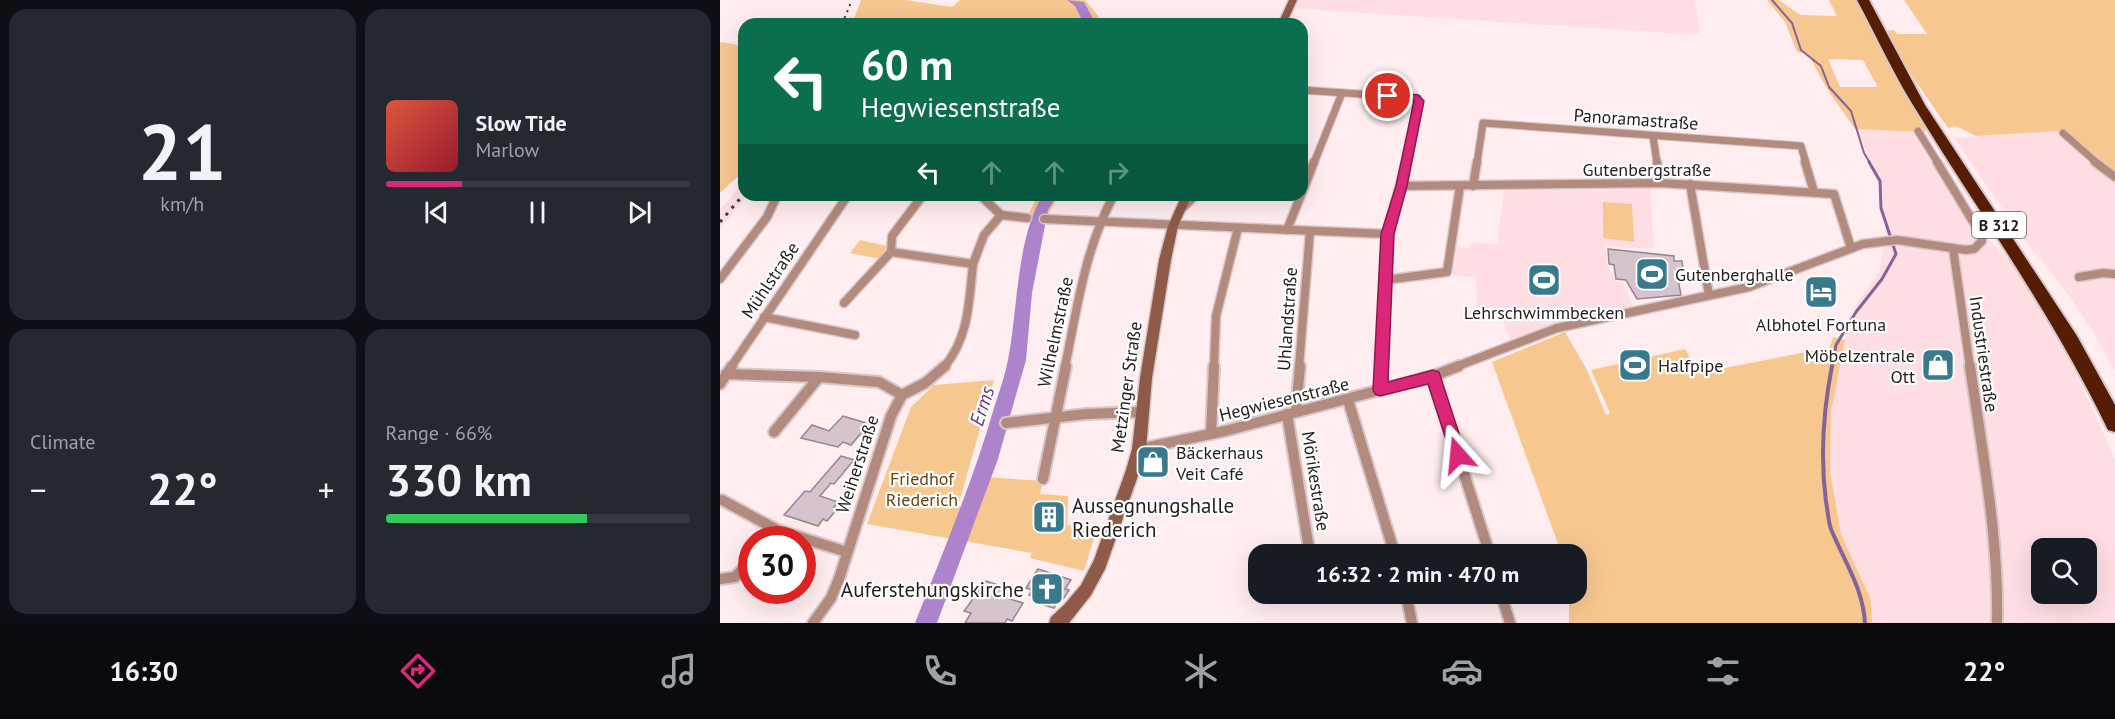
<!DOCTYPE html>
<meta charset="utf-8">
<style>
:root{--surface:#171b24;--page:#242831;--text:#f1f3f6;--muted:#9ea1a6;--line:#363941;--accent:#db2777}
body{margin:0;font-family:"PT Sans",sans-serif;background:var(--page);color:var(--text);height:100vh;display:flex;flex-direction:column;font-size:22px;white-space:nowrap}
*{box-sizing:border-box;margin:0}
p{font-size:20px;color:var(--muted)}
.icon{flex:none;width:33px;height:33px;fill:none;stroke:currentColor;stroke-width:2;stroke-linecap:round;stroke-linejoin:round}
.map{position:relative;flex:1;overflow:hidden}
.drawer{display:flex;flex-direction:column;gap:9px;padding:9px;background:#0d0f14;width:720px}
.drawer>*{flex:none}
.guide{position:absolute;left:18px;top:18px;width:570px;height:183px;border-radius:18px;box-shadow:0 6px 24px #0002;background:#0b6e4f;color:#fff;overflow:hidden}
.buttons{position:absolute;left:1311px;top:538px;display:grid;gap:12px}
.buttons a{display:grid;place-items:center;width:66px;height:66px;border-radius:12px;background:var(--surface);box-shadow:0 6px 24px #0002;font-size:30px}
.speed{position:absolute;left:18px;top:526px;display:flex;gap:12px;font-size:30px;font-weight:700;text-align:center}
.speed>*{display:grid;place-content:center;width:78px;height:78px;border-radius:50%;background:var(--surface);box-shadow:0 6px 24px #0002;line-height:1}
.speed .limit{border:9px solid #d22;background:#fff;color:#111}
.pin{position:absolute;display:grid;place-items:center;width:51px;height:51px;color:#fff;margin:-26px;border:3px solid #fff;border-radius:50%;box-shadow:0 2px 6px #0007}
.me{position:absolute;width:66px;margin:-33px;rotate:342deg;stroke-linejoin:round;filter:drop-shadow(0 0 4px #0008)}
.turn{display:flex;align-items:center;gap:21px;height:126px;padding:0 24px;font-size:27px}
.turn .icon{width:78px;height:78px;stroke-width:2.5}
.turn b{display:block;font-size:42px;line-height:51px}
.lanes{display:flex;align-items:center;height:57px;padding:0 24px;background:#0003;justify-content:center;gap:30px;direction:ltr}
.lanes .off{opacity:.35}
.big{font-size:45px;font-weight:600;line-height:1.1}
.drawer .widget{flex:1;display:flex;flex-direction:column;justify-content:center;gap:9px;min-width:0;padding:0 21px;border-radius:18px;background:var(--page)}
.drawer .dial{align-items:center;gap:0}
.dial b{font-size:78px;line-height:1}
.song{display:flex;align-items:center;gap:18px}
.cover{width:72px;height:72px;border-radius:9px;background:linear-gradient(135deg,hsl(10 70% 55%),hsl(350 70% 35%))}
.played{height:6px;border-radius:3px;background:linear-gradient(90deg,var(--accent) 25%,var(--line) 25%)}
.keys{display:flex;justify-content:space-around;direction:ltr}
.heat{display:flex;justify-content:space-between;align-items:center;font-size:33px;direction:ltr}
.charge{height:9px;border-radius:4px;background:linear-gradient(90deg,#34c759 66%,var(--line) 0)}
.drawer .tiles{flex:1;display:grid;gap:9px;grid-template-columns:repeat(2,1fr)}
.trip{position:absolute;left:528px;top:544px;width:339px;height:60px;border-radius:18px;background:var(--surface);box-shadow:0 6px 24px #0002;font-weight:600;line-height:60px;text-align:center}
.tabs{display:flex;height:96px;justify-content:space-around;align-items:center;background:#090b0e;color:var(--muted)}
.tabs .icon{width:42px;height:42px}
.tabs .on{color:var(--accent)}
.tabs b{font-size:27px;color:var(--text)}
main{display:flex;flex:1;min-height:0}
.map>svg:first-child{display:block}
.built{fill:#fedee2;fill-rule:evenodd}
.green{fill:#f7c790;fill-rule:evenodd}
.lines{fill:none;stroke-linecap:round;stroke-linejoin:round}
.stream-far2{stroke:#846498;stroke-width:2}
.stream-far1{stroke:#846498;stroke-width:3}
.stream{stroke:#846498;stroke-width:4}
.river{fill:#ad83cc;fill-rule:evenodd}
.building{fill:#d5c3ce;stroke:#96858f;stroke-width:1.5}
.street-far2-casing{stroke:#d8c7c9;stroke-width:9}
.street-far1-casing{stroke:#d8c7c9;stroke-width:11}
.street-casing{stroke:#d8c7c9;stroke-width:14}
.secondary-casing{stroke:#d8c7c9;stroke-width:3}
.highway-casing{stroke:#d8c7c9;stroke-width:4}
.street-far2{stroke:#b28b7e;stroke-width:7}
.street-far1{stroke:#b28b7e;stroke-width:8}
.street{stroke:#b28b7e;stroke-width:10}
.secondary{fill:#8f5a47;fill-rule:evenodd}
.highway{fill:#561d05;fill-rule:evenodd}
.rail-far1{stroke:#42393a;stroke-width:2;stroke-dasharray:2 4.5;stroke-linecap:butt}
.rail{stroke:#42393a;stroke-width:3;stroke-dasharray:3 6;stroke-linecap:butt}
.route{fill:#db2777;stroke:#8e194d;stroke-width:1.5}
.labels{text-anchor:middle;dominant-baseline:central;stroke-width:4.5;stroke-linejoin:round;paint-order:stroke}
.shield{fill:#fff;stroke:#666061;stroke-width:1.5}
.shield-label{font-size:16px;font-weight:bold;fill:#241c1d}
.street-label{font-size:18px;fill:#241c1d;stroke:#fff}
.poi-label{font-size:18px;fill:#241c1d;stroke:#fff;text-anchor:start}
.park-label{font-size:18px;fill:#6a4309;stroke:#fff}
.water-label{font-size:20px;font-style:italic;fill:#69348b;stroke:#fff}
.near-poi-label{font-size:21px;fill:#241c1d;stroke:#fff;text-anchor:start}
</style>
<main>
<section class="drawer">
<div class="tiles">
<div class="widget dial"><b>21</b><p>km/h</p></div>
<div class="widget">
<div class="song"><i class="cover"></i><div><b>Slow Tide</b><p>Marlow</p></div></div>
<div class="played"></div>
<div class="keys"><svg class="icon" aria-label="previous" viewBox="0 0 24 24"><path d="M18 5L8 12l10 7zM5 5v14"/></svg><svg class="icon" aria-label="pause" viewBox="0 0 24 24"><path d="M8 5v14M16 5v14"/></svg><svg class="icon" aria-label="next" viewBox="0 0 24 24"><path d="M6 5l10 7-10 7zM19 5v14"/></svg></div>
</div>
<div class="widget"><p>Climate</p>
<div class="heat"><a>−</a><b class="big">22°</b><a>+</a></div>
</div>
<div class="widget"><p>Range · 66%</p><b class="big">330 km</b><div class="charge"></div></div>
</div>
</section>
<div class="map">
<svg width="1395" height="623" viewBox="0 0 1395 623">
<rect width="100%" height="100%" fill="#ffedef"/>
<g class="built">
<polygon points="573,0 975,0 980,35 569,8"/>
<path d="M1135,129L1205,132L1266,237L1290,261L1308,288L1353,367L1395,459V623H1152L1151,600L1121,534L1110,471L1111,412L1125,340L1135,306L1159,272L1166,237L1162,187ZM1322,549H1366V594H1322Z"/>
<polygon points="1338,131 1371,162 1395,181 1395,372 1376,336 1346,291 1300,234 1234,138"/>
<polygon points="24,182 24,195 28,195 0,229 0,210"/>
<polygon points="930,189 934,249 886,246 887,265 896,281 903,283 913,306 791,341 783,320 756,318 757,288 755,277 733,276 737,247 749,248 753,242 777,245 784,191"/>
</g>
<g class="green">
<polygon points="141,0 185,0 232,7 240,0 365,0 379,17 381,24 132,24"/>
<path d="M1047,0H1059L1080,15L1117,16L1109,0H1135L1207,126L1205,132L1135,129L1107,89L1088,54L1077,52L1065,22ZM1108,59L1143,60L1158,87H1120Z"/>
<polygon points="1184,0 1395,0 1395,173 1352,138 1339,131 1256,136 1236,126 1228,128 1181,60 1166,31 1174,30 1177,34 1207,34"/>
<polygon points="2,42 24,46 24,171 0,193 0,43"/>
<polygon points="318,195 339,195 326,218 307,217"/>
<polygon points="883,202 912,204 914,242 883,238"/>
<polygon points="140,240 167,246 160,259 130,253"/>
<polygon points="845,332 867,370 886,415 890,413 871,370 965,349 979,373 1102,349 1108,354 1113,337 1125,340 1111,412 1110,471 1121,534 1151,600 1152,623 849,623 849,594 856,594 856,555 842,555 772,362"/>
<polygon points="274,380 238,506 254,509 265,477 323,481 320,494 348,496 347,525 377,529 364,571 310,558 312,553 147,524 191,407 214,385"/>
</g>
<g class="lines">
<polyline class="stream-far2" points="1052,0 1072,23 1081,50 1101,66 1109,87 1131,111 1144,153 1150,163"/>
<polyline class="stream-far1" points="1112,367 1116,345 1136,312 1162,279 1176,254 1161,208 1160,181 1149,162"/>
<path class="stream" d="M1112,366C1103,412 1100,456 1106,502C1108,511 1108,521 1111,529C1124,561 1143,588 1145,623"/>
<g class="river">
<polygon points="347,0 364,2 376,24 364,24 355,6"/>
<path d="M323,195H337L328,210L312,293L306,360L290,416L278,459L217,623H195C223,552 253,481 274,408C279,392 285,376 288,360C298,310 296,238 323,195Z"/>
</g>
</g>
<g class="building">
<polygon points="888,249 954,256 954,261 962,261 963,270 969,271 970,280 958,279 961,295 917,299 906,280 896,279 894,265 889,264"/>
<polygon points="123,416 149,424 131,445 123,442 118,447 81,438 92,425 109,431"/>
<polygon points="121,456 134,460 114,484 111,483 100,496 118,502 114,507 118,508 107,521 103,519 98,526 64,515 85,491 90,492"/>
<polygon points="327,505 339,505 332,528 320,528"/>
<polygon points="318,569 351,580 345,589 349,590 344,598 340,597 334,608 324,605 326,601 309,595 312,590 306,588"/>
<polygon points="266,581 296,591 290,599 303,603 292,621 287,619 285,623 245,623 251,613 244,611"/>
</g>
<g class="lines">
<g class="street-far2-casing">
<g id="street-far2">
<polyline points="582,90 698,98 686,163"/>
<polyline points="1198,131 1218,163"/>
<polyline points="1343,133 1377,163"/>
<polyline points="933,136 937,163"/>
<polyline points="594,163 622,93"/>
<polyline points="757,163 763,123 1081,146 1086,163"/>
</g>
</g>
<g class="street-far1-casing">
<g id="street-far1">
<polyline points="937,162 940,183"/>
<polyline points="1085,162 1094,192"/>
<polyline points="1375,162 1395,177"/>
<polyline points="970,184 989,295"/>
<polyline points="681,186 940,183 1114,194 1131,248"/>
<polyline points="753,186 757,162"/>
<polyline points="582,193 594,162"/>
<path d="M203,195L172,236L171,252L253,264C249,301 249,338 224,367"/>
<polyline points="260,195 281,215 307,218"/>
<polyline points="460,210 476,195"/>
<polyline points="324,219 667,234"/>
<polyline points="567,230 581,195"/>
<polyline points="1233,248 1250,367"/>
<polyline points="253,264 264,235 281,215"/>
<polyline points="1359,277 1383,273 1395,274"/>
<polyline points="0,279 47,217 55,200"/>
<polyline points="665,280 727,272 740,186"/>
<polyline points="124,303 171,252"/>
<polyline points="44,317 135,335"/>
<polyline points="11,367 128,195"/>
<path d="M345,367C357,309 365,248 394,195"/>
<polyline points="494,367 496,316 518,228"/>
<polyline points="579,367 590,231"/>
<polyline points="662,367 667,234 686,162"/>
<polyline points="735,367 837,328 1029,287 1143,244 1177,240 1246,250 1254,249 1262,241 1261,235 1217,162"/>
</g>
</g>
<g class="street-casing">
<g id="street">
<path d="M1250,366C1262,451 1279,537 1277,623"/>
<polyline points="6,374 99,377 159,382 182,395"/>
<polyline points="713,376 770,555"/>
<polyline points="0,384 12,366"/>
<polyline points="661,390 662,366"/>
<polyline points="182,395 205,383 225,366"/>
<polyline points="628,400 675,555"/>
<polyline points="576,411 580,366"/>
<polyline points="567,414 590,555"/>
<polyline points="286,423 366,414 422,412"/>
<polyline points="54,432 99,377"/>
<polyline points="491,434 494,366"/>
<polyline points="419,449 505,431 713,376 739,366"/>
<polyline points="323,479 346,366"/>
<polyline points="2,500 57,530 127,552"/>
<polyline points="48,540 57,530"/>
<polyline points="0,579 15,577 32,559"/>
<polyline points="597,594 605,594"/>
<polyline points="686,594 692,623"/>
<polyline points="781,594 790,623"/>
<polyline points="93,623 111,598 119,579 171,416 182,395"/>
</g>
</g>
<g class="secondary-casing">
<g id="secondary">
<polygon points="569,0 577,0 566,24 558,24"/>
<polygon points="462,195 472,195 458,226 451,260 432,378 426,449 420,470 385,569 371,595 349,623 329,623 331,617 344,605 361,585 374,560 406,470 412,449 420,378 439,260 448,226"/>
</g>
</g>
<g class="highway-casing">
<path id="highway" d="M1137,0H1149L1205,105L1357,336L1395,405V432L1388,430C1333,315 1259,213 1193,105C1172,71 1156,35 1137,0Z"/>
</g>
<use href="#street-far2" class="street-far2"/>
<use href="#street-far1" class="street-far1"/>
<use href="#street" class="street"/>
<use href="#secondary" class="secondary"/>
<use href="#highway" class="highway"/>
<polyline class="rail-far1" points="122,24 132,0"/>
<polyline class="rail" points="0,222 24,194"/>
</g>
<polygon class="route" points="668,93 698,95 704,101 687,186 674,234 668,382 713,370 719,372 746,455 744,460 738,462 733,460 731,455 708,384 660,396 655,394 653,390 661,234 676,186 694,101 665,98 665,94"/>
<defs>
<g id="stadium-square" transform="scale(1.725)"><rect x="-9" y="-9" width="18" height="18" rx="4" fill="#38798c" stroke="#fff"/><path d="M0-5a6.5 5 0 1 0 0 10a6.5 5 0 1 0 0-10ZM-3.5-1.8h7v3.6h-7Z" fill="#fff"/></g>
<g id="hotel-square" transform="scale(1.725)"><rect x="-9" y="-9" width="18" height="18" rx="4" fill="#38798c" stroke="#fff"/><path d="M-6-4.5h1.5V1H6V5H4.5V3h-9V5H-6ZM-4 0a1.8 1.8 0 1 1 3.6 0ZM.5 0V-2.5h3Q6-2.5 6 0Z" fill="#fff"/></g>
<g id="shop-square" transform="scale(1.725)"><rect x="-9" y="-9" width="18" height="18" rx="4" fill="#38798c" stroke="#fff"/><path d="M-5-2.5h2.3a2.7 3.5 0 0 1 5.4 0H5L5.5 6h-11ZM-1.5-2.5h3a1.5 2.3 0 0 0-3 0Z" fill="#fff"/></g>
<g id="building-square" transform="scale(1.725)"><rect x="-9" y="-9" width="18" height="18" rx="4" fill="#38798c" stroke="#fff"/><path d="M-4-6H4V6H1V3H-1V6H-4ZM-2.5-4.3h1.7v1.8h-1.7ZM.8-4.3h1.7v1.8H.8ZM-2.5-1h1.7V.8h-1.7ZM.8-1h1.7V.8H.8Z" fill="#fff"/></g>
<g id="church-square" transform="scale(1.725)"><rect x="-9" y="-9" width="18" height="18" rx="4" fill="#38798c" stroke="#fff"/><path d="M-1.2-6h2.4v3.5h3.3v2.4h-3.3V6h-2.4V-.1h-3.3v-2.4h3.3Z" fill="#fff"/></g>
</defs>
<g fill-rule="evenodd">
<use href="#stadium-square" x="932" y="274"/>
<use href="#stadium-square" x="824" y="280"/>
<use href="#hotel-square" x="1101" y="292"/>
<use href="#stadium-square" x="915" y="365"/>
<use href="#shop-square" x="1218" y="365"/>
<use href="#shop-square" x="433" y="462"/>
<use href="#building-square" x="329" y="517"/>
<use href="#church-square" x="327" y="589"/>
</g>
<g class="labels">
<rect class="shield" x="1252" y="212" width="54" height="26" rx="4.5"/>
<g class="shield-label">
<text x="1279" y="225">B 312</text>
</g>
<g class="street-label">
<text transform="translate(916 119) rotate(4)">Panoramastraße</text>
<text x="927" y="169">Gutenbergstraße</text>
<text transform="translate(50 280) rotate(-56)">Mühlstraße</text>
<text transform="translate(567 319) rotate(-86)">Uhlandstraße</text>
<text transform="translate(335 332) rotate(-78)">Wilhelmstraße</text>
<text transform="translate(1264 354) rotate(82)">Industriestraße</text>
<text transform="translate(406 387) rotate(-82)">Metzinger Straße</text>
<text transform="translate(564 399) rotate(-14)">Hegwiesenstraße</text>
<text transform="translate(137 464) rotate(-72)">Weiherstraße</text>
<text transform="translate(596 481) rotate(81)">Mörikestraße</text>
</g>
<g class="poi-label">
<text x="955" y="274">Gutenberghalle</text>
<text x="824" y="312" text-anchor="middle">Lehrschwimmbecken</text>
<text x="1101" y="324" text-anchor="middle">Albhotel Fortuna</text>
<text x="1195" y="355" text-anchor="end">Möbelzentrale<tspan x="1195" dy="21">Ott</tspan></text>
<text x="938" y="365">Halfpipe</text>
<text x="456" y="452">Bäckerhaus<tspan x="456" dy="21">Veit Café</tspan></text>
</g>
<g class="park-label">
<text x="202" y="478">Friedhof<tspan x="202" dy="21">Riederich</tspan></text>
</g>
<g class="water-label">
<text transform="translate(262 406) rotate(-72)">Erms</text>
</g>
<g class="near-poi-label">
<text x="352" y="505">Aussegnungshalle<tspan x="352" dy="24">Riederich</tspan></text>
<text x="304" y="589" text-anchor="end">Auferstehungskirche</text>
</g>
</g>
</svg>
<div class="buttons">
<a><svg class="icon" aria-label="search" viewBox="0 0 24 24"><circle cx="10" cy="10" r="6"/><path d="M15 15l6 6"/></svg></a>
</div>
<div class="speed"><div class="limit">30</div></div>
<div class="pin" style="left:668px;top:96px;background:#d93025"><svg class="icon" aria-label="arrive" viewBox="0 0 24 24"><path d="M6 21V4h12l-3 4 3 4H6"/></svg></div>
<svg class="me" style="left:738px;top:455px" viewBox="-20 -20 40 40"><path d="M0-17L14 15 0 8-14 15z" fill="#db2777" stroke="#fff" stroke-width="4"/></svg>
<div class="trip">16:32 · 2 min · 470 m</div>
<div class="guide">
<div class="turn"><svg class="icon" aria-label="left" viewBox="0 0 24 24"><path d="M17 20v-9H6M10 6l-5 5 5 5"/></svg><div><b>60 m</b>Hegwiesenstraße</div></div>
<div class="lanes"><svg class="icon" aria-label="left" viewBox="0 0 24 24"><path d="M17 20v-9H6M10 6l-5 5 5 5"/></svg><svg class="icon off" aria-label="ahead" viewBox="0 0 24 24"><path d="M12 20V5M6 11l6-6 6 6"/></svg><svg class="icon off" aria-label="ahead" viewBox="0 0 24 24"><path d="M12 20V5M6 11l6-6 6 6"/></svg><svg class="icon off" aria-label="right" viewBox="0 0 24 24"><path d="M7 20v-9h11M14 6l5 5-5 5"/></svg></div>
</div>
</div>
</main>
<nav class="tabs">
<b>16:30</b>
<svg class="icon on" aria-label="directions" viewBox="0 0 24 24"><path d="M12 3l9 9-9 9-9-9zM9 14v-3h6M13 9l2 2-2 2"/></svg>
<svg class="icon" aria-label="music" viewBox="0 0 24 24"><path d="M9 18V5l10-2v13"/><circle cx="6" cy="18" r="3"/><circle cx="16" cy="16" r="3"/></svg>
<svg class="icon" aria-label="phone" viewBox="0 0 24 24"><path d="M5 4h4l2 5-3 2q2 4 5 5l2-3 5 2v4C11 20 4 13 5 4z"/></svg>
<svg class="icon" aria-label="climate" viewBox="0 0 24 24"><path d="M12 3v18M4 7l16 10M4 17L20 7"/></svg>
<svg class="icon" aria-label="car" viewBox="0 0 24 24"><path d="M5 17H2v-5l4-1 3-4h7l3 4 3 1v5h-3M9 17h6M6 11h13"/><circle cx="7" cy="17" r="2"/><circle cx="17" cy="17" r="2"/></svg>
<svg class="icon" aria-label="filters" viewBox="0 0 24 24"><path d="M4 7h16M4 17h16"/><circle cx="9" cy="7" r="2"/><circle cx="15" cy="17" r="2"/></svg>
<b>22°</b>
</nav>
